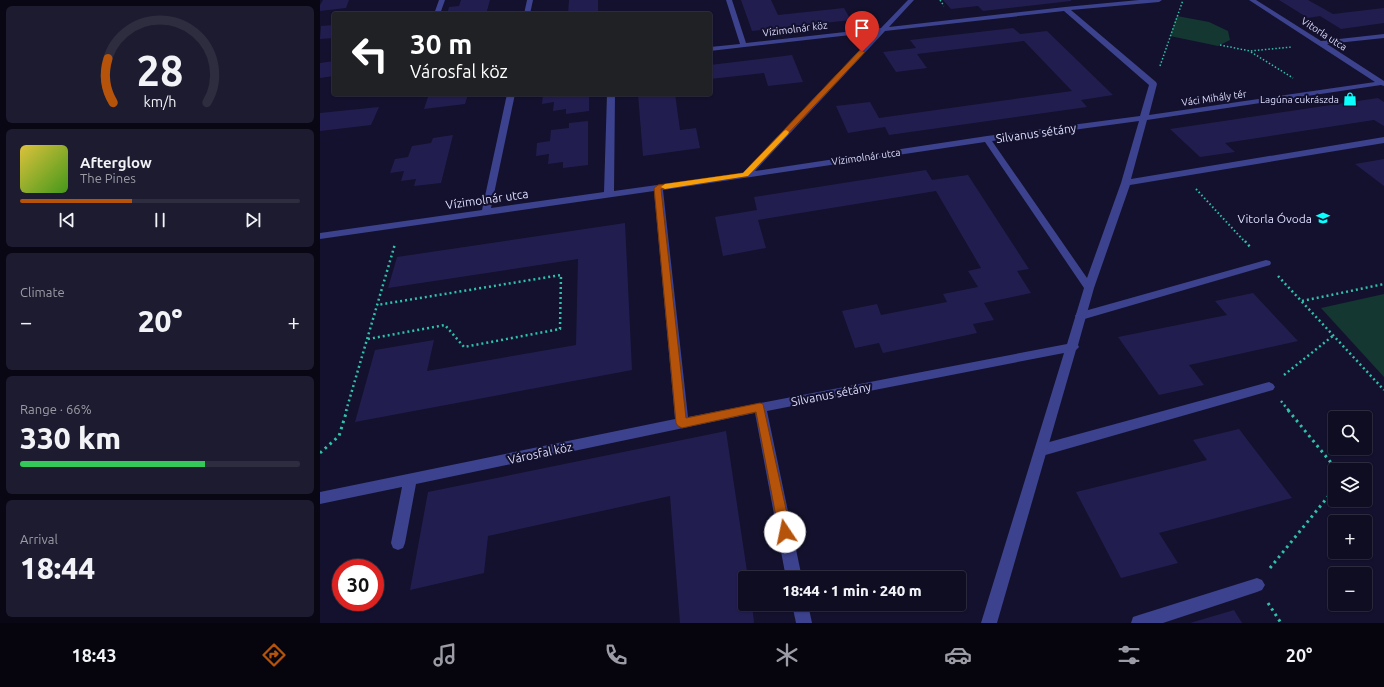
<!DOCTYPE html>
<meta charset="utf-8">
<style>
:root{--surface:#0e0d22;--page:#1c1b2f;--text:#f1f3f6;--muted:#9b9ca5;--line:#2e2d40;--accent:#b45309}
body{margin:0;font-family:Ubuntu,sans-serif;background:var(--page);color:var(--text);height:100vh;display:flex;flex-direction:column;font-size:15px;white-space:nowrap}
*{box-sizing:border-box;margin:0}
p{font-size:13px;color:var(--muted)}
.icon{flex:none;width:22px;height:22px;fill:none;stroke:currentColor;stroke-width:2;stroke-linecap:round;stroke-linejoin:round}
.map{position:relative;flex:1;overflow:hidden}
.drawer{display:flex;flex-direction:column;gap:6px;padding:6px;background:#080713;width:320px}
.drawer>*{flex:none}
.top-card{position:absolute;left:12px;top:12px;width:380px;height:84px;border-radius:4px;box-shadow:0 1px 3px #0004,0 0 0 1px var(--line);background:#202124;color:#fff;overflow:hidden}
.fabs{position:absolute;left:1008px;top:411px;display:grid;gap:8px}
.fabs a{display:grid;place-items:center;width:44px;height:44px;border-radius:4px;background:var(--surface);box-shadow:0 1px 3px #0004,0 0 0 1px var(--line);font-size:20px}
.speed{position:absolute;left:12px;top:559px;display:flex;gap:8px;font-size:20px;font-weight:700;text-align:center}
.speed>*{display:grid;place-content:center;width:52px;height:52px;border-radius:50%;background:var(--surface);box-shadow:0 1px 3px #0004,0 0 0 1px var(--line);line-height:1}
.speed .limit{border:6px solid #d22;background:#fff;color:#111}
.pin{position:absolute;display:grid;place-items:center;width:34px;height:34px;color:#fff;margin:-41px -17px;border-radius:50% 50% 50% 0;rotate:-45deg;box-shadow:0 0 4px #0007}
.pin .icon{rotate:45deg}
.me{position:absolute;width:44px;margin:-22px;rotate:349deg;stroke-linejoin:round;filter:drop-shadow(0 0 3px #0008)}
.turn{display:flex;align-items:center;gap:14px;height:84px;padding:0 12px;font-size:18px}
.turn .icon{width:52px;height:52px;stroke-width:2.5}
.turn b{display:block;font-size:28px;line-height:34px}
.big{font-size:30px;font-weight:800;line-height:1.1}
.drawer .widget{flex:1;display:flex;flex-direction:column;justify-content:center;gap:6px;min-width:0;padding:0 14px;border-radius:6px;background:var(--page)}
.drawer .dial{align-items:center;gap:0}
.dial svg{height:104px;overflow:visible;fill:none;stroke:var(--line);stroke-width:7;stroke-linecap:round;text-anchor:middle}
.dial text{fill:var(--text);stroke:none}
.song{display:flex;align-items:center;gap:12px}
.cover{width:48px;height:48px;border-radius:6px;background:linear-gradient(135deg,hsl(50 70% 55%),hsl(100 70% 35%))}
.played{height:4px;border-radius:2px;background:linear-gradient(90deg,var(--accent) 40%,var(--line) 40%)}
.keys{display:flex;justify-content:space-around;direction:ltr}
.heat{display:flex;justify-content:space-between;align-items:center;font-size:22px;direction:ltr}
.charge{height:6px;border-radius:3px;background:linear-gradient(90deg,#34c759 66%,var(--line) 0)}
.trip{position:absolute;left:418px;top:571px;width:228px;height:40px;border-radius:4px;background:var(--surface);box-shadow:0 1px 3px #0004,0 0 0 1px var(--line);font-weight:800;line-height:40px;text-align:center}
.tabs{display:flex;height:64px;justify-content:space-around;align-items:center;background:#06050e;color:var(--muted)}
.tabs .icon{width:28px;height:28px}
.tabs .active{color:var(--accent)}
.tabs b{font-size:18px;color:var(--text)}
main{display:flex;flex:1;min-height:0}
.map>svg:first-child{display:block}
.green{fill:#143732}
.building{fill:#221d4f}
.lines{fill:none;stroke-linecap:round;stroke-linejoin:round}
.path-far3{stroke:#30c1a9;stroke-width:1.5;stroke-dasharray:1.5 2;stroke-linecap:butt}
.path-far2{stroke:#30c1a9;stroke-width:2;stroke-dasharray:1.5 2.5;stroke-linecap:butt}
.path-far1{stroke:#30c1a9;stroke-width:2.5;stroke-dasharray:2 3;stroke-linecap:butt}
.path{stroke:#30c1a9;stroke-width:3;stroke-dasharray:2.5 4;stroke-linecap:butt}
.service{fill:#3c428d;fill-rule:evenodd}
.minor{fill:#3c428d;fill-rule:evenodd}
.route{fill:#b45309;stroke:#753606}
.slow{fill:#f59e0b}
.labels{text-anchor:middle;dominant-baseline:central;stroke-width:4;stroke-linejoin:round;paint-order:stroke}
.far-street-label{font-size:10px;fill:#dedeff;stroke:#13112d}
.far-poi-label{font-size:10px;fill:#dedeff;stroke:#13112d;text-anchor:end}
.street-label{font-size:12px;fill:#dedeff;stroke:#13112d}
.poi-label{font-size:12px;fill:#dedeff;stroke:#13112d;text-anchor:end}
</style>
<main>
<section class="drawer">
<div class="widget dial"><svg viewBox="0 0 100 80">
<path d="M14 69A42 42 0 1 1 86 69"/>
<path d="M14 69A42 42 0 0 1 10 35" stroke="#b45309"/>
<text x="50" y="56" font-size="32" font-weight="700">28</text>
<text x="50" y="72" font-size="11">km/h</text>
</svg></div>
<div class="widget">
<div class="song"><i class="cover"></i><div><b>Afterglow</b><p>The Pines</p></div></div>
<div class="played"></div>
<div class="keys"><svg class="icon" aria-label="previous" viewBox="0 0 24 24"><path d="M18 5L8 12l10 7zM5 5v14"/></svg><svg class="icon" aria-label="pause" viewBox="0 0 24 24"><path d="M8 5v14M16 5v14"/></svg><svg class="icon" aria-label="next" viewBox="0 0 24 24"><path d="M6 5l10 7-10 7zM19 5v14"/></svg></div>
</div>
<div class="widget"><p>Climate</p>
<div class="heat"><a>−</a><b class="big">20°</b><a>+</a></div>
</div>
<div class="widget"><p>Range · 66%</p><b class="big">330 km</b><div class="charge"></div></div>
<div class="widget"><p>Arrival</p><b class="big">18:44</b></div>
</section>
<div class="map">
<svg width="1064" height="623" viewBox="0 0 1064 623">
<rect width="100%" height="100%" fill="#13112d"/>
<g class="green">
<polygon points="857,16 889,22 908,31 910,40 898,46 850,36"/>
<polygon points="1064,294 1064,377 1001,308"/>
</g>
<g class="building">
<polygon points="3,0 29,0 26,8 0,11 0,5"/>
<polygon points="141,0 170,0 166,14 127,14 129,7 139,6"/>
<polygon points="249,0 278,0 278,14 248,14"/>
<polygon points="421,0 451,0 458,15 524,8 531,20 432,31"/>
<polygon points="623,0 751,0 751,1 663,11 658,6 631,9"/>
<polygon points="959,0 988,0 1013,14 1064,8 1064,23 1021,29 1000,16 988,18"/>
<polygon points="14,25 14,38 0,39 1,26"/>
<polygon points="693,28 700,34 727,31 793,95 761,100 767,107 569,135 565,127 528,133 516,106 550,102 559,118 752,91 704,41 597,54 607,68 576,72 563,52 596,48 590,40"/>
<polygon points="472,55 483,82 448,86 444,73 390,79 390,65"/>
<polygon points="14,61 14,76 0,78 0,63"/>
<polygon points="109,94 148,94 145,104 104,109"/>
<polygon points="223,94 269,94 269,111 246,114 246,109 233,111 234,102 222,104"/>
<polygon points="318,94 355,94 360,130 376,128 380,148 323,156"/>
<polygon points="1058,98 1064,102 1064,126 1054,120 905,143 915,152 880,157 850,129"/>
<polygon points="59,107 51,125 0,131 0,113"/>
<polygon points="268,121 268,165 243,168 243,162 228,164 229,154 216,156 217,143 230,141 231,130 249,128 249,123"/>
<polygon points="133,135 121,183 94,186 96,179 81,181 84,171 70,173 75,159 88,157 92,146 111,143 113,138"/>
<polygon points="1064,159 1064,186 1035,164"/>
<polygon points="606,170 612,180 648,175 709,269 697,271 711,293 664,303 674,320 653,324 657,333 563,353 559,343 535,348 522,311 557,304 561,315 627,302 623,294 658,287 648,271 661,268 616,191 438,220 446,248 403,256 395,217 437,210 434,197"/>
<polygon points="305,223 312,370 35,422 55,350 114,340 107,371 256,345 258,259 68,288 77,257"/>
<polygon points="933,293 978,341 869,365 884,385 839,395 798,337 907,315 895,301"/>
<polygon points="919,429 972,498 839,533 858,563 801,578 756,492 887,460 873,440"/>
<polygon points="406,431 428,578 425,578 425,604 432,604 434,623 360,623 350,496 168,536 164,573 90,590 108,492"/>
<polygon points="914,610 922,623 870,623"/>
</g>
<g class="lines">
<g class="path-far3">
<polyline points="620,0 624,6"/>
<polyline points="900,45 930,51 972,47"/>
<polyline points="931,52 973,78"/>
<polyline points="840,66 863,0"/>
</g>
<polyline class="path-far2" points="876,189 925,242"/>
<g class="path-far1">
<polyline points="925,241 931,248"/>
<polyline points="958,276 1064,390"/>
<polyline points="982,301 1064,284"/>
<polyline points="48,339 125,325 144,347 240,329 241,275 57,305"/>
<polyline points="964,375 1014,335"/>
<polyline points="961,401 969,411"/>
<polyline points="26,411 75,244"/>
</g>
<g class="path">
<polyline points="968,410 1017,470"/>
<polyline points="0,453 19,436 27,410"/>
<polyline points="950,568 1015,488"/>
<polyline points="948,603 961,623"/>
</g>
<g class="service">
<polygon points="946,260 950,261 951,263 950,265 761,320 757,319 755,316 757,313 761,312"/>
<polygon points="949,382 953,384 955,387 953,390 722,456 717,454 715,450 717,446 722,444"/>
<polygon points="937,578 942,580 945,585 942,590 937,592 843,623 811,623 813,617 819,615"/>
</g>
<g class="minor">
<polygon points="119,0 125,0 120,14 114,14"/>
<polygon points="207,0 213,0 210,14 204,14"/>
<path d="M406,0H412L426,43L561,28L588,0H594L569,27L745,7L819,0H842L839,2L751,10L836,82L837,84L829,115L1055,82L929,0H936L1001,41L1064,34V38L1007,44L1064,81V86L1061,85L827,120L811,179L1064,137V143L810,185L774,288L758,345L759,347L756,350L677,623H661L744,353L447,411L482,578H466L435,413L96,484L85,543L83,548L78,550L73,548L71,543L82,487L0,504V492L355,419L334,191L0,239V233L162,210L187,94H195L171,208L284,192L287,94H295L294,191L423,173L557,32L390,51V47L420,44ZM744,11L829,85L820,116L667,136L435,171L565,31ZM819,121L801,183L767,278L672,141ZM665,142L764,288L747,344L368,417L343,190Z"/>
<polygon points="472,604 488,604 492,623 476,623"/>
</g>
</g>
<polygon class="route" points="540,50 545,52 428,176 341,189 366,418 440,403 443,404 471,532 469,535 465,537 461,535 459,532 436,412 362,428 358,426 356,423 334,188 338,185 423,173"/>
<polygon class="slow" points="466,130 469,132 468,134 428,176 345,189 341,187 345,184 423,173 464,131"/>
<defs>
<g id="shop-bare" transform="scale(1.08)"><path d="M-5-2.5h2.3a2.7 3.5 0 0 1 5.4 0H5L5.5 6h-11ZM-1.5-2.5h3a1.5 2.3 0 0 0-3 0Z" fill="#0afffd" stroke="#13112d" stroke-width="2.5" paint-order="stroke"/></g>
<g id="school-bare" transform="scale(1.08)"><path d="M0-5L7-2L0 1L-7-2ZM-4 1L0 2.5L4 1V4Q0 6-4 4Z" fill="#0afffd" stroke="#13112d" stroke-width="2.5" paint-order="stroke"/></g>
</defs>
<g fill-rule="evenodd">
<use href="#shop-bare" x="1030" y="99"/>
<use href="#school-bare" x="1003" y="218"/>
</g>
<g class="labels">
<g class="far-street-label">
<text transform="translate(475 29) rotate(-7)">Vízimolnár köz</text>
<text transform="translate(1004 34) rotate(33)">Vitorla utca</text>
<text transform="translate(894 98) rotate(-8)">Váci Mihály tér</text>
<text transform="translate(546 157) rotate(-8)">Vízimolnár utca</text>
</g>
<g class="far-poi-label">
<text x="1019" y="99">Lagúna cukrászda</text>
</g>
<g class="street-label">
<text transform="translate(716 133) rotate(-8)">Silvanus sétány</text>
<text transform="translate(167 199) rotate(-8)">Vízimolnár utca</text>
<text transform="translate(511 394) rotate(-11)">Silvanus sétány</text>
<text transform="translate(220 453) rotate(-12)">Városfal köz</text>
</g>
<g class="poi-label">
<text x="992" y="218">Vitorla Óvoda</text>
</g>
</g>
</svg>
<div class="fabs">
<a><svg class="icon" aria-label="search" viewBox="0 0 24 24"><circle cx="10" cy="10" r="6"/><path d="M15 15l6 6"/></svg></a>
<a><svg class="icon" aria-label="layers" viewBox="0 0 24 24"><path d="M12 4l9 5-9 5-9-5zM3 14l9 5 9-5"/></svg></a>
<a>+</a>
<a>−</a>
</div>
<div class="speed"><div class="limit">30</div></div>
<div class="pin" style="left:542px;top:52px;background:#d93025"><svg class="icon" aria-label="arrive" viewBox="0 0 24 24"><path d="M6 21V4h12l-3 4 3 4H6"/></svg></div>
<svg class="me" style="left:465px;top:532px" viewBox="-20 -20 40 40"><circle r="19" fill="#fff"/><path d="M0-13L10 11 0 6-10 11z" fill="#b45309"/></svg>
<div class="trip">18:44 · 1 min · 240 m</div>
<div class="top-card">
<div class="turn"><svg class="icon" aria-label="left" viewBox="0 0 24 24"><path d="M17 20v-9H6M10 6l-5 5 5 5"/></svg><div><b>30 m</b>Városfal köz</div></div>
</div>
</div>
</main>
<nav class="tabs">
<b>18:43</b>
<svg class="icon active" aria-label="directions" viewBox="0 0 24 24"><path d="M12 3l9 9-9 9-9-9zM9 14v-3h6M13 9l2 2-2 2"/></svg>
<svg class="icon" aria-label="music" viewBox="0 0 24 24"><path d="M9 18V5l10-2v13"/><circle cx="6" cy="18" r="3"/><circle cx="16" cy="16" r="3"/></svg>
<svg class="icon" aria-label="phone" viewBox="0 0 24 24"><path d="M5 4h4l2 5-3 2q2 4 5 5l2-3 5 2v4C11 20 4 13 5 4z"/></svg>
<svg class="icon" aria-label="climate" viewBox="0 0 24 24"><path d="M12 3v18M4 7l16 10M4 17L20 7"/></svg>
<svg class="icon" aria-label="car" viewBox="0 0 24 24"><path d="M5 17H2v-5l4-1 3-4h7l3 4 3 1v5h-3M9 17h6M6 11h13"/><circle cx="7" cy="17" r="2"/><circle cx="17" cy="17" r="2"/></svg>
<svg class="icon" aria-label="filters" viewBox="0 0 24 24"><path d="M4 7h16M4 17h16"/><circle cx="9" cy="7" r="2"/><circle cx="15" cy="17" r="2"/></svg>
<b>20°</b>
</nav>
